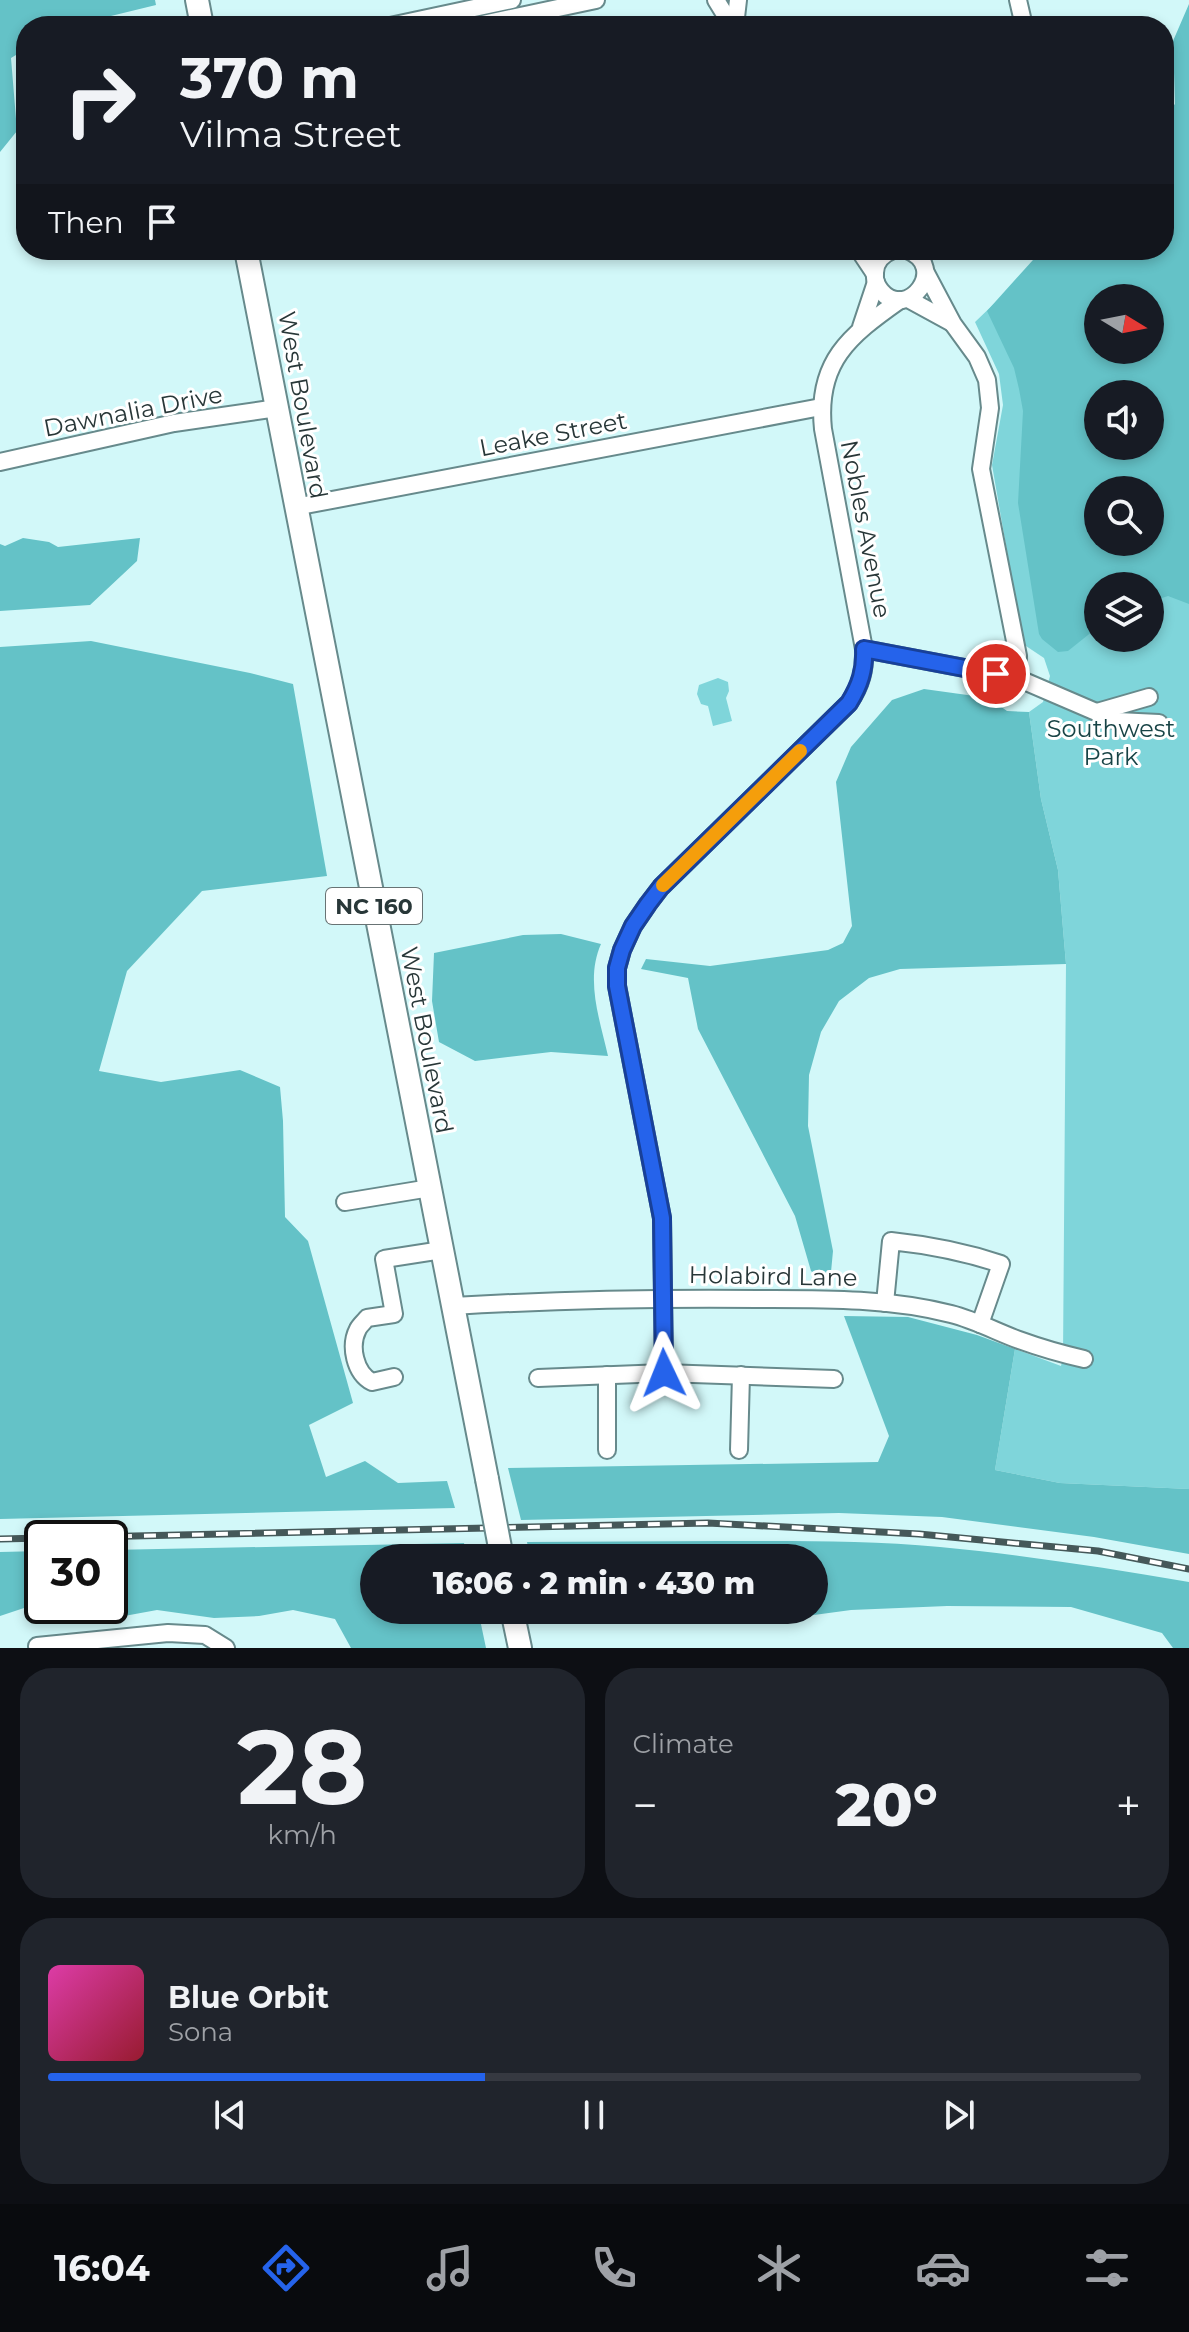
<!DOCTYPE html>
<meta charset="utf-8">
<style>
:root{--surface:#171b24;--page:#20242c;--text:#f1f3f6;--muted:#9ea1a6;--line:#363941;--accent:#2563eb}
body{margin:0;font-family:Montserrat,sans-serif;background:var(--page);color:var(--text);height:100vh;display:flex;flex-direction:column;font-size:30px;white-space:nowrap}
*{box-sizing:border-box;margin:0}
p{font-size:26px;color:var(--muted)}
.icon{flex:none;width:44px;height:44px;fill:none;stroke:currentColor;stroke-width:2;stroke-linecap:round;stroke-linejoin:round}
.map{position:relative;height:1648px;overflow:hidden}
.details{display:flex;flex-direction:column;gap:20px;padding:20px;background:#0d0f14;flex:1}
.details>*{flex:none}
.top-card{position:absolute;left:16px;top:16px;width:1158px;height:244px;border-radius:32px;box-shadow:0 4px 12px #0003;background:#171b24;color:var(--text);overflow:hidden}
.needle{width:52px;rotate:100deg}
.buttons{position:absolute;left:1084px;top:284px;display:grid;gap:16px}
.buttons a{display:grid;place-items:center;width:80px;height:80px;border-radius:50%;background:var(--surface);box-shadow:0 4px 12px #0003;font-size:40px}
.speed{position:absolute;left:24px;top:1520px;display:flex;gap:16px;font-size:40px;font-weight:700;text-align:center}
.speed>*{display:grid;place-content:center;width:104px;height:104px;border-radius:50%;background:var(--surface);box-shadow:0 4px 12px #0003;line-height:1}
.speed .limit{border:4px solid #111;border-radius:12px;background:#fff;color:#111}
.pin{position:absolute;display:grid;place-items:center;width:68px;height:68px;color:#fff;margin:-34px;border:4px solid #fff;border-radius:50%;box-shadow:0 2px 8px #0007}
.me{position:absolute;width:88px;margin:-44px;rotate:358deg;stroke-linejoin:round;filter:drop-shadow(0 0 6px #0008)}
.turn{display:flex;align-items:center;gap:28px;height:168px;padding:0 32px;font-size:36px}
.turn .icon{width:104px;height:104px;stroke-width:2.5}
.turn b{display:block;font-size:56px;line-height:68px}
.then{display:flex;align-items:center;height:76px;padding:0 32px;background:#0003;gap:16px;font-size:30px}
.big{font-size:60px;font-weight:800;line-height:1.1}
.details .widget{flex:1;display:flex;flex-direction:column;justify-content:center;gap:12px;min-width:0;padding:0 28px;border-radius:32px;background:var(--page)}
.details .dial{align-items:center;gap:0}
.dial b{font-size:104px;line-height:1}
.song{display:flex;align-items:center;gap:24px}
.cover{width:96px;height:96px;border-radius:12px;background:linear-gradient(135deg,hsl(320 70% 55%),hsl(350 70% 35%))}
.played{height:8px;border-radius:4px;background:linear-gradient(90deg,var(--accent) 40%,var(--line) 40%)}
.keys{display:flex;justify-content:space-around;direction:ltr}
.heat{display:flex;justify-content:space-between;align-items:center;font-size:44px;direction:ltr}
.details .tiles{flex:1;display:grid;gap:20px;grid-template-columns:1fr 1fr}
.widget:last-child{grid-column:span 2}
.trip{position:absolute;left:360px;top:1544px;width:468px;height:80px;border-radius:40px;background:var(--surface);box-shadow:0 4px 12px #0003;font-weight:800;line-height:80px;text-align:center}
.menu{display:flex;height:128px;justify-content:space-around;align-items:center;background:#090b0e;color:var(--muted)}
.menu .icon{width:56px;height:56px}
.menu .selected{color:var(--accent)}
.menu b{font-size:36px;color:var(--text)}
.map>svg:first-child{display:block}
.green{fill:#7fd5da;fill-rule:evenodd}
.forest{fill:#64c2c7;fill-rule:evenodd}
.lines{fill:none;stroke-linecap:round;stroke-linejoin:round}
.minor-casing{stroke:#678a8c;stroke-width:20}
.major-casing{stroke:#678a8c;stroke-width:26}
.minor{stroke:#fff;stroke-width:16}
.major{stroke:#fff;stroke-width:22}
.rail-casing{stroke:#455859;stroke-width:7}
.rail{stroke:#fff;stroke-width:4;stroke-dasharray:12;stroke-linecap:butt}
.major-bridge-casing{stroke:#678a8c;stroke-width:26;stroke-linecap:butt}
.major-bridge{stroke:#fff;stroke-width:22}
.route-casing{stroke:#184099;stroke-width:20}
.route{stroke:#2563eb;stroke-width:14}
.slow{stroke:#f59e0b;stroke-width:14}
.labels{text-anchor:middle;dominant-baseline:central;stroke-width:6;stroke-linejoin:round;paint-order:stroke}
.shield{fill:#fff;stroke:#687374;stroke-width:2}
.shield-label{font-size:22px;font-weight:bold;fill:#283738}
.street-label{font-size:24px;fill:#283738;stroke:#fff}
.park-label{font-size:24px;fill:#184446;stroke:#fff}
</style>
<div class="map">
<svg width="1189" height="1648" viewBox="0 0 1189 1648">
<rect width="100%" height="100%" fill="#d2f8f9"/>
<g class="green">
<path d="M1189,117V1489L1060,1483L995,1470L1015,1349L1061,1366L1063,1357L1066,964L1058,870L1041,799L1029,712L1043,702L1050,676L1044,658L1023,644L992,465L1003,405L999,374L975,322L1050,250H1164ZM1098,298H1150V350H1098ZM1098,394H1150V446H1098ZM1098,490H1150V542H1098ZM1098,586H1150V638H1098Z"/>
<polygon points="718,678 728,682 729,691 726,698 732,721 713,726 708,706 701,704 697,694 699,685"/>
</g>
<g class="forest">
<polygon points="0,0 155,0 156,5 70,26 26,26 26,49 11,58 17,131 0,152"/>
<path d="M1189,4V604L1168,596L1150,602V586H1098V627L1068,651L1058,652L1042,639L1039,634L1018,503L1023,411L1019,389L1014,368L987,311L1042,250H1164V116L1175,104L1173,41ZM1150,298V350H1098V298ZM1150,394V446H1098V394ZM1150,490V542H1098V490Z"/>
<polygon points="23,538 49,542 58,547 140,538 137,561 90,605 0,611 0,544 5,546"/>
<polygon points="91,641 250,673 293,684 327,876 202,891 127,971 99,1071 161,1082 240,1070 280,1087 283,1121 285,1217 308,1241 353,1403 309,1425 326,1477 365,1461 398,1483 447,1481 455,1508 0,1519 0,647"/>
<polygon points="924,689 989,698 1007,711 1029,712 1041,799 1058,870 1066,964 900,969 869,978 839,1001 821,1032 809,1075 808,1126 833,1251 831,1272 819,1278 811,1271 795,1216 698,1029 688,978 641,969 646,959 710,966 828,950 843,943 852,926 836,782 851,747 892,700"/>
<path d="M561,934L601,944C585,980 600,1020 608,1056L551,1052L475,1061L439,1042L432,1001L434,953L523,935Z"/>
<polygon points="844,1316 908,1317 977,1335 1015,1349 995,1470 1060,1483 1189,1489 1189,1554 1094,1537 942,1517 839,1513 521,1520 508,1468 878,1462 889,1436"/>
<path d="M720,1541C793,1541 867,1540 940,1547C1024,1555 1106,1568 1189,1582V1648H1173L1162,1633L1071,1607L947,1606L851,1610L747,1624C734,1624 721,1622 714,1610H814V1558H530L527,1542Z"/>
<polygon points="464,1543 467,1558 374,1558 374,1610 478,1610 486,1648 351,1648 335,1619 293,1610 259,1616 214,1618 157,1610 86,1623 53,1617 27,1607 0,1616 0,1552 42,1551 42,1606 110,1606 110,1550"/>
</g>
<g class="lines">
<g class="minor-casing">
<g id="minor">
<polyline points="716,0 732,26"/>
<polyline points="1018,0 1024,26"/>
<polyline points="390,26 512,0"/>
<polyline points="473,26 596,0"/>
<polyline points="735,26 738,0"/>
<polyline points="859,250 875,274"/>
<path d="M893,250C883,254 875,262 875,273C874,280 877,286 881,291C907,322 950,267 907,250"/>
<polyline points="926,273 953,324 977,357 987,380 990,408 981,469 1018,656 1017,678"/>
<polyline points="908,299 952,323"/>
<polyline points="861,327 876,282"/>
<polyline points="0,462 174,423 277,408"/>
<polyline points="295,507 821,407"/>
<polyline points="864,649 1017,678 1117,721 1159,723"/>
<polyline points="1097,712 1149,697"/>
<polyline points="345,1202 430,1188"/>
<path d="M885,1303L891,1241C929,1245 965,1252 1001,1264L980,1324"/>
<path d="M453,1306C555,1300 656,1298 758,1299C822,1299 888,1298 951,1314C975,1320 997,1332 1019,1340C1041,1348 1062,1354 1084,1359"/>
<path d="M664,1373L662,1218L617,986V968L622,950L633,926L648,904L661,887L849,703C861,685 865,670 864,649L823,429C816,362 849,336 900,300"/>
<polyline points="607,1375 607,1450"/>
<path d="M394,1377L372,1382C355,1373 349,1346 358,1329C360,1325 364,1322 367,1318L394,1314L384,1259L442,1250"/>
<polyline points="538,1378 664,1373 834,1379"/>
<polyline points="739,1450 741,1375"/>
<polyline points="37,1646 168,1633 205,1635 226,1648"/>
</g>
</g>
<g class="major-casing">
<g id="major">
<polyline points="197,0 202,26"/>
<polyline points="246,250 487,1479"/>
<polyline points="512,1610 520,1648"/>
</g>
</g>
<use href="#minor" class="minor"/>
<use href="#major" class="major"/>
<g class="rail-casing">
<polyline id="rail" points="0,1539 708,1523 919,1534 1098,1551 1189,1569"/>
</g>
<use href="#rail" class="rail"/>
<g class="major-bridge-casing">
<polyline id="major-bridge" points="487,1479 502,1558"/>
</g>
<use href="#major-bridge" class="major-bridge"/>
</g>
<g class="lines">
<g class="route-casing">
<path id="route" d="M664,1373L662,1218L617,986V968L622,950L633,926L648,904L661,887L849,703C860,685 865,670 864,649L996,674"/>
</g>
<use href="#route" class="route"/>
<polyline class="slow" points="663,885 800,751"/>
</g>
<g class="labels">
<rect class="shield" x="326" y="888" width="96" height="36" rx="6"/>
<g class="shield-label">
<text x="374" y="906">NC 160</text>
</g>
<g class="street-label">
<text transform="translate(303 405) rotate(80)">West Boulevard</text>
<text transform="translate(133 411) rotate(-11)">Dawnalia Drive</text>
<text transform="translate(553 434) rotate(-11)">Leake Street</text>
<text transform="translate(866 529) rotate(79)">Nobles Avenue</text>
<text transform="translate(427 1040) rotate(79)">West Boulevard</text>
<text transform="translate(773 1276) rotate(1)">Holabird Lane</text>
</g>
<g class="park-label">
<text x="1111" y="728">Southwest<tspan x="1111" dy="28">Park</tspan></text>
</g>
</g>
</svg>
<div class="buttons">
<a><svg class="needle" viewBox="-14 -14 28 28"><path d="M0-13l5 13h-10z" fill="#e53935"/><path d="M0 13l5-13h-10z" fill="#9ea1a6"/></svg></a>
<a><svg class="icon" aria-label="sound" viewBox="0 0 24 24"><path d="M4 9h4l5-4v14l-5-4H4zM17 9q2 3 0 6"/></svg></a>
<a><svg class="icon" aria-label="search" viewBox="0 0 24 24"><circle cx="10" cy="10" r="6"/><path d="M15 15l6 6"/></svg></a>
<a><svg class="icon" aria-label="layers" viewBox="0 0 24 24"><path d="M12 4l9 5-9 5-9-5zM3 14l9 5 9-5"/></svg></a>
</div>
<div class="speed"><div class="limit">30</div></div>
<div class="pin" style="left:996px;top:674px;background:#d93025"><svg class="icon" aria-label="arrive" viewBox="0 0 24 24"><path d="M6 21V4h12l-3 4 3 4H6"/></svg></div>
<svg class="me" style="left:664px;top:1373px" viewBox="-20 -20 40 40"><path d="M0-17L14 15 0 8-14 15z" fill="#2563eb" stroke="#fff" stroke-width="4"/></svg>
<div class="trip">16:06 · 2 min · 430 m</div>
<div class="top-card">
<div class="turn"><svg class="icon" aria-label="right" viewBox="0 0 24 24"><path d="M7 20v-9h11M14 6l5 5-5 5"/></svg><div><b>370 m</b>Vilma Street</div></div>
<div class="then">Then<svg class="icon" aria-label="arrive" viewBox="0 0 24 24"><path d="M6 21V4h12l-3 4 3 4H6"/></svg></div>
</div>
</div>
<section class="details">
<div class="tiles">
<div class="widget dial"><b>28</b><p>km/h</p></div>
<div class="widget"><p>Climate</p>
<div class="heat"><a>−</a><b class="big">20°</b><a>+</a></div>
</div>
<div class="widget">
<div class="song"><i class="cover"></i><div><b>Blue Orbit</b><p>Sona</p></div></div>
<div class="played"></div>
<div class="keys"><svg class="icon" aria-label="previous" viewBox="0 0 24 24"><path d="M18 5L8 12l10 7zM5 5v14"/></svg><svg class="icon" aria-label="pause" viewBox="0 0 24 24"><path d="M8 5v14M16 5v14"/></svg><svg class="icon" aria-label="next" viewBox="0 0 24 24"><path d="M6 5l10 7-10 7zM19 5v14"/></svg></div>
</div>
</div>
</section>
<nav class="menu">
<b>16:04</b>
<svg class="icon selected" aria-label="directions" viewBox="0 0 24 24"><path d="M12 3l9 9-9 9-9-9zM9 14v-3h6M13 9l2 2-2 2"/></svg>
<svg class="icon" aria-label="music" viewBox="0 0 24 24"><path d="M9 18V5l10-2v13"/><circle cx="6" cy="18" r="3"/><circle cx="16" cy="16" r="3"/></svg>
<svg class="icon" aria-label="phone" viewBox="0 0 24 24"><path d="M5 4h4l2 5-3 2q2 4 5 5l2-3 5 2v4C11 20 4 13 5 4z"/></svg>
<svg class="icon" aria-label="climate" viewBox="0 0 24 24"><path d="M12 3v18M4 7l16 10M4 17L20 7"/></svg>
<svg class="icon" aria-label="car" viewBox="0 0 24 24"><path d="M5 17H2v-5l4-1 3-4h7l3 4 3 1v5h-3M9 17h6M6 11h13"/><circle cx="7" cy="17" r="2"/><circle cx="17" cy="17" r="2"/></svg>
<svg class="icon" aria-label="filters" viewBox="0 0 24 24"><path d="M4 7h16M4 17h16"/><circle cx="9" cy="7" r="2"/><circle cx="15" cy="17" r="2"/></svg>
</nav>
